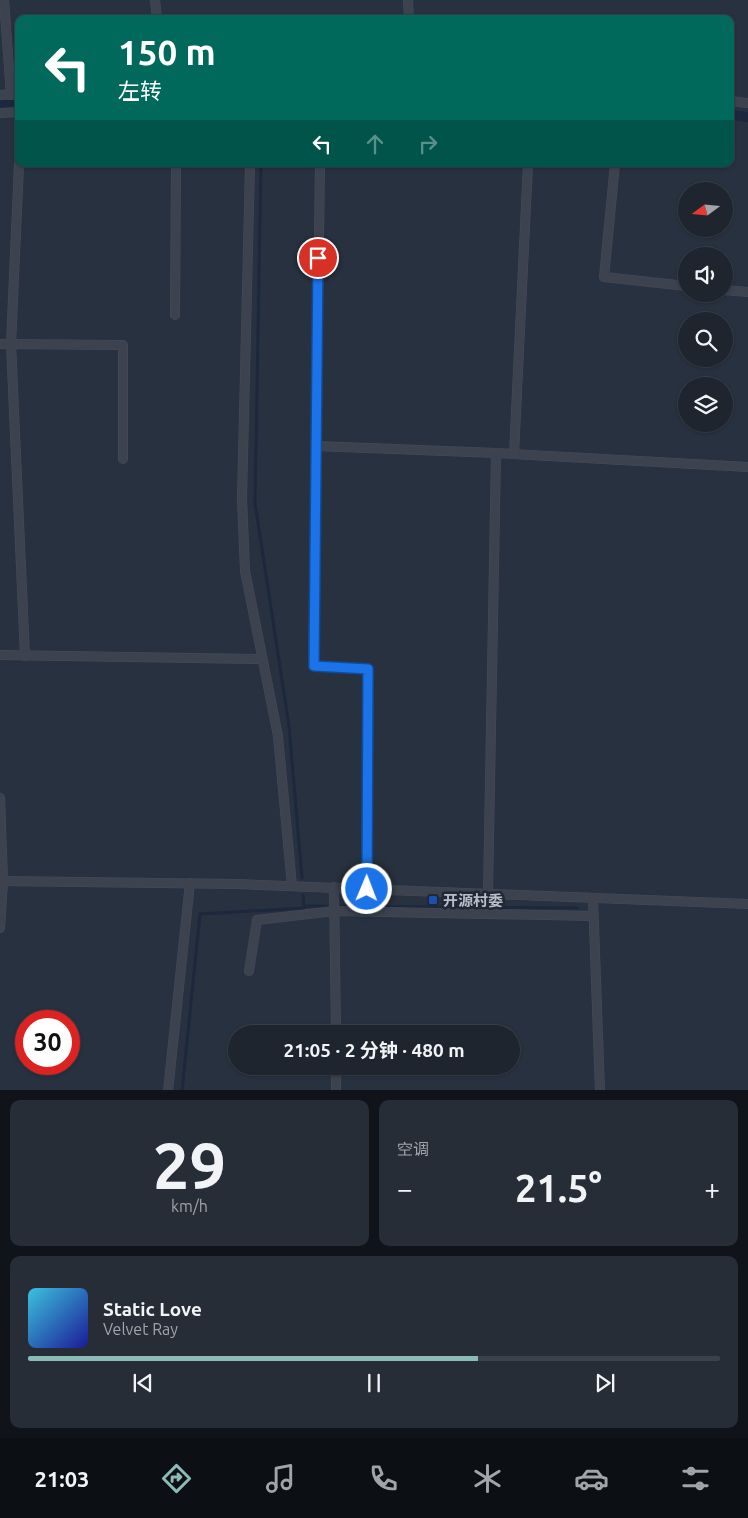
<!DOCTYPE html>
<html lang="zh">
<meta charset="utf-8">
<style>
:root{--surface:#1e252f;--page:#262d37;--text:#f1f3f6;--muted:#a1a5aa;--line:#3c424b;--accent:#8bbbb9}
body{margin:0;font-family:Ubuntu,"Noto Sans SC",sans-serif;background:var(--page);color:var(--text);height:100vh;display:flex;flex-direction:column;font-size:19px;white-space:nowrap}
*{box-sizing:border-box;margin:0}
p{font-size:16px;color:var(--muted)}
.icon{flex:none;width:28px;height:28px;fill:none;stroke:currentColor;stroke-width:2;stroke-linecap:round;stroke-linejoin:round}
.map{position:relative;height:1090px;overflow:hidden}
.drawer{display:flex;flex-direction:column;gap:10px;padding:10px;background:#10141a;flex:1}
.drawer>*{flex:none}
.hud{position:absolute;left:15px;top:15px;width:719px;height:152px;border-radius:10px;box-shadow:0 1px 4px #0004,0 0 0 1px var(--line);background:#00695c;color:#fff;overflow:hidden}
.needle{width:32px;rotate:254deg}
.fabs{position:absolute;left:678px;top:182px;display:grid;gap:10px}
.fabs a{display:grid;place-items:center;width:55px;height:55px;border-radius:50%;background:var(--surface);box-shadow:0 1px 4px #0004,0 0 0 1px var(--line);font-size:25px}
.speed{position:absolute;left:15px;top:1010px;display:flex;gap:10px;font-size:25px;font-weight:700;text-align:center}
.speed>*{display:grid;place-content:center;width:65px;height:65px;border-radius:50%;background:var(--surface);box-shadow:0 1px 4px #0004,0 0 0 1px var(--line);line-height:1}
.speed .limit{border:8px solid #d22;background:#fff;color:#111}
.pin{position:absolute;display:grid;place-items:center;width:42px;height:42px;color:#fff;margin:-21px;border:2px solid #fff;border-radius:50%;box-shadow:0 1px 5px #0007}
.me{position:absolute;width:55px;margin:-28px;rotate:1deg;stroke-linejoin:round;filter:drop-shadow(0 0 4px #0008)}
.turn{display:flex;align-items:center;gap:18px;height:105px;padding:0 20px;font-size:22px}
.turn .icon{width:65px;height:65px;stroke-width:2.5}
.turn b{display:block;font-size:35px;line-height:42px}
.lanes{display:flex;align-items:center;height:48px;padding:0 20px;background:#0003;justify-content:center;gap:25px;direction:ltr}
.lanes .off{opacity:.35}
.big{font-size:38px;font-weight:700;line-height:1.1}
.drawer .tile{flex:1;display:flex;flex-direction:column;justify-content:center;gap:8px;min-width:0;padding:0 18px;border-radius:10px;background:var(--page)}
.drawer .dial{align-items:center;gap:0}
.dial b{font-size:65px;line-height:1}
.song{display:flex;align-items:center;gap:15px}
.cover{width:60px;height:60px;border-radius:8px;background:linear-gradient(135deg,hsl(190 70% 55%),hsl(240 70% 35%))}
.played{height:5px;border-radius:2px;background:linear-gradient(90deg,var(--accent) 65%,var(--line) 65%)}
.keys{display:flex;justify-content:space-around;direction:ltr}
.heat{display:flex;justify-content:space-between;align-items:center;font-size:28px;direction:ltr}
.drawer .tiles{flex:1;display:grid;gap:10px;grid-template-columns:1fr 1fr}
.tile:last-child{grid-column:span 2}
.trip{position:absolute;left:228px;top:1025px;width:292px;height:50px;border-radius:25px;background:var(--surface);box-shadow:0 1px 4px #0004,0 0 0 1px var(--line);font-weight:700;line-height:50px;text-align:center}
.dock{display:flex;height:80px;justify-content:space-around;align-items:center;background:#0c0f13;color:var(--muted)}
.dock .icon{width:35px;height:35px}
.dock .on{color:var(--accent)}
.dock b{font-size:22px;color:var(--text)}
.map>svg:first-child{display:block}
.lines{fill:none;stroke-linecap:round;stroke-linejoin:round}
.stream{stroke:#1c283d;stroke-width:3}
.canal{stroke:#1c283d;stroke-width:10}
.street-casing{stroke:#464c59;stroke-width:10}
.street{stroke:#3c434f;stroke-width:9}
.route-casing{stroke:#114b97;stroke-width:12}
.route{stroke:#1a73e8;stroke-width:9}
.transit-dot{fill:#1a4fb4;stroke:#212835;stroke-width:2}
.labels{text-anchor:middle;dominant-baseline:central;stroke-width:5;stroke-linejoin:round;paint-order:stroke}
.poi-label{font-size:15px;font-weight:bold;fill:#b9bfca;stroke:#212835;text-anchor:start}
</style>
<div class="map">
<svg width="748" height="1091" viewBox="0 0 748 1091">
<rect width="100%" height="100%" fill="#28313f"/>
<g class="lines">
<g class="stream">
<polyline points="261,164 255,503 289,726 302,878"/>
<polyline points="304,906 578,908"/>
<polyline points="182,1091 200,914 304,908 303,895"/>
</g>
<g class="canal">
<polyline points="0,105 19,105"/>
<polyline points="730,115 748,117"/>
</g>
<g class="street-casing">
<g id="street">
<polyline points="4,0 11,95"/>
<polyline points="155,0 157,19"/>
<polyline points="408,0 409,19"/>
<polyline points="0,95 19,94"/>
<polyline points="730,101 748,103"/>
<polyline points="0,113 19,112"/>
<polyline points="19,164 11,344 25,656"/>
<polyline points="250,164 242,498 245,571 278,736 292,886"/>
<polyline points="320,164 313,666 368,669 367,889"/>
<polyline points="615,164 604,277 686,286"/>
<polyline points="724,290 748,292"/>
<polyline points="175,315 176,164"/>
<polyline points="0,344 123,345 123,459"/>
<polyline points="316,446 496,453 748,467"/>
<polyline points="514,454 528,164"/>
<polyline points="0,655 262,659"/>
<polyline points="0,798 3,881 0,928"/>
<polyline points="0,881 237,884 748,904"/>
<polyline points="334,887 336,1034"/>
<polyline points="488,893 496,453"/>
<polyline points="593,898 600,1091"/>
<polyline points="249,971 257,920 334,911 593,916"/>
<polyline points="336,1066 336,1091"/>
<polyline points="168,1091 190,883"/>
</g>
</g>
<use href="#street" class="street"/>
</g>
<g class="lines">
<g class="route-casing">
<polyline id="route" points="318,258 314,666 368,669 367,889"/>
</g>
<use href="#route" class="route"/>
</g>
<rect class="transit-dot" x="428" y="895" width="10" height="10" rx="2.5"/>
<g class="labels">
<g class="poi-label">
<text x="443" y="900">开源村委</text>
</g>
</g>
</svg>
<div class="fabs">
<a><svg class="needle" viewBox="-14 -14 28 28"><path d="M0-13l5 13h-10z" fill="#e53935"/><path d="M0 13l5-13h-10z" fill="#a1a5aa"/></svg></a>
<a><svg class="icon" aria-label="sound" viewBox="0 0 24 24"><path d="M4 9h4l5-4v14l-5-4H4zM17 9q2 3 0 6"/></svg></a>
<a><svg class="icon" aria-label="search" viewBox="0 0 24 24"><circle cx="10" cy="10" r="6"/><path d="M15 15l6 6"/></svg></a>
<a><svg class="icon" aria-label="layers" viewBox="0 0 24 24"><path d="M12 4l9 5-9 5-9-5zM3 14l9 5 9-5"/></svg></a>
</div>
<div class="speed"><div class="limit">30</div></div>
<div class="pin" style="left:318px;top:258px;background:#d93025"><svg class="icon" aria-label="arrive" viewBox="0 0 24 24"><path d="M6 21V4h12l-3 4 3 4H6"/></svg></div>
<svg class="me" style="left:367px;top:889px" viewBox="-20 -20 40 40"><circle r="17" fill="#1a73e8" stroke="#fff" stroke-width="3"/><path d="M0-11L8 9 0 5-8 9z" fill="#fff"/></svg>
<div class="trip">21:05 · 2 分钟 · 480 m</div>
<div class="hud">
<div class="turn"><svg class="icon" aria-label="left" viewBox="0 0 24 24"><path d="M17 20v-9H6M10 6l-5 5 5 5"/></svg><div><b>150 m</b>左转</div></div>
<div class="lanes"><svg class="icon" aria-label="left" viewBox="0 0 24 24"><path d="M17 20v-9H6M10 6l-5 5 5 5"/></svg><svg class="icon off" aria-label="ahead" viewBox="0 0 24 24"><path d="M12 20V5M6 11l6-6 6 6"/></svg><svg class="icon off" aria-label="right" viewBox="0 0 24 24"><path d="M7 20v-9h11M14 6l5 5-5 5"/></svg></div>
</div>
</div>
<section class="drawer">
<div class="tiles">
<div class="tile dial"><b>29</b><p>km/h</p></div>
<div class="tile"><p>空调</p>
<div class="heat"><a>−</a><b class="big">21.5°</b><a>+</a></div>
</div>
<div class="tile">
<div class="song"><i class="cover"></i><div><b>Static Love</b><p>Velvet Ray</p></div></div>
<div class="played"></div>
<div class="keys"><svg class="icon" aria-label="previous" viewBox="0 0 24 24"><path d="M18 5L8 12l10 7zM5 5v14"/></svg><svg class="icon" aria-label="pause" viewBox="0 0 24 24"><path d="M8 5v14M16 5v14"/></svg><svg class="icon" aria-label="next" viewBox="0 0 24 24"><path d="M6 5l10 7-10 7zM19 5v14"/></svg></div>
</div>
</div>
</section>
<nav class="dock">
<b>21:03</b>
<svg class="icon on" aria-label="directions" viewBox="0 0 24 24"><path d="M12 3l9 9-9 9-9-9zM9 14v-3h6M13 9l2 2-2 2"/></svg>
<svg class="icon" aria-label="music" viewBox="0 0 24 24"><path d="M9 18V5l10-2v13"/><circle cx="6" cy="18" r="3"/><circle cx="16" cy="16" r="3"/></svg>
<svg class="icon" aria-label="phone" viewBox="0 0 24 24"><path d="M5 4h4l2 5-3 2q2 4 5 5l2-3 5 2v4C11 20 4 13 5 4z"/></svg>
<svg class="icon" aria-label="climate" viewBox="0 0 24 24"><path d="M12 3v18M4 7l16 10M4 17L20 7"/></svg>
<svg class="icon" aria-label="car" viewBox="0 0 24 24"><path d="M5 17H2v-5l4-1 3-4h7l3 4 3 1v5h-3M9 17h6M6 11h13"/><circle cx="7" cy="17" r="2"/><circle cx="17" cy="17" r="2"/></svg>
<svg class="icon" aria-label="filters" viewBox="0 0 24 24"><path d="M4 7h16M4 17h16"/><circle cx="9" cy="7" r="2"/><circle cx="15" cy="17" r="2"/></svg>
</nav>
